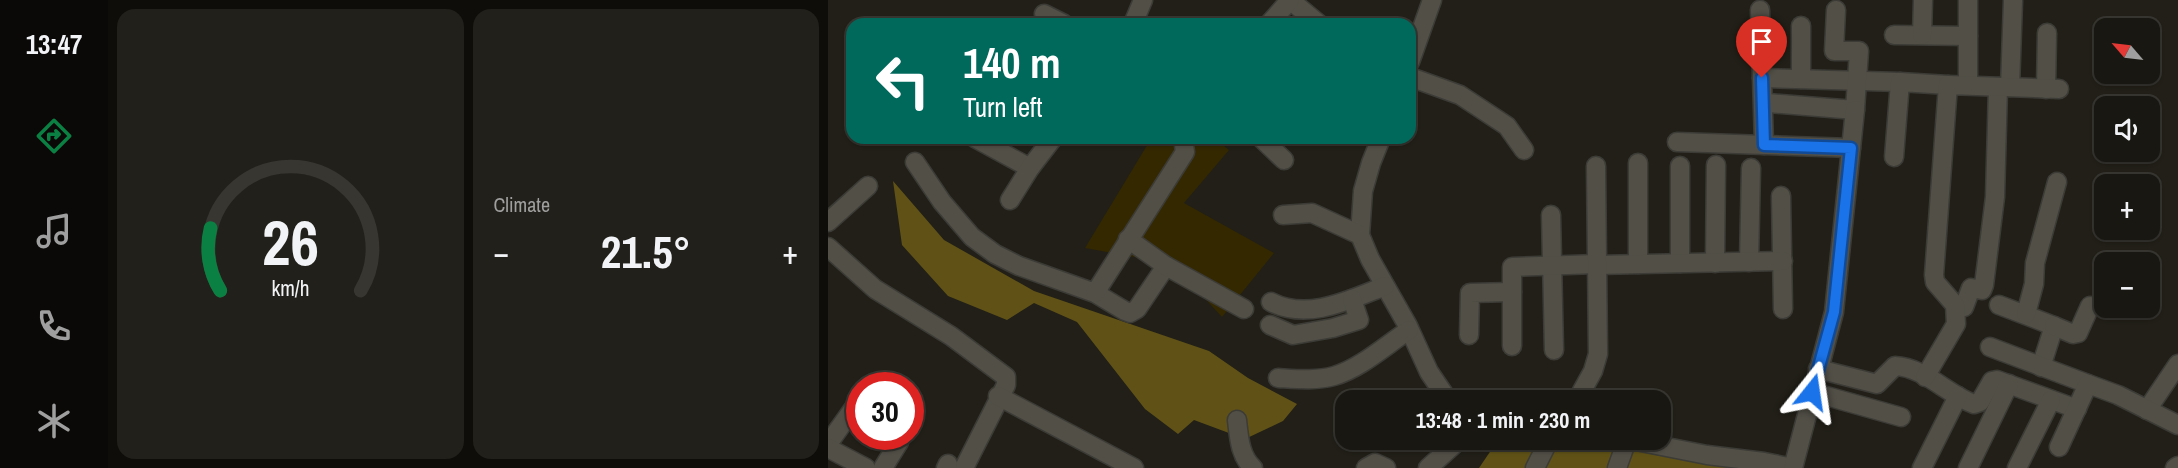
<!DOCTYPE html>
<meta charset="utf-8">
<style>
:root{--surface:#191711;--page:#22201a;--text:#f1f3f6;--muted:#9f9f9f;--line:#373631;--accent:#0b8043}
body{margin:0;font-family:"Archivo Narrow",sans-serif;background:var(--page);color:var(--text);height:100vh;display:flex;flex-direction:column;font-size:22px;white-space:nowrap}
*{box-sizing:border-box;margin:0}
p{font-size:20px;color:var(--muted)}
.icon{flex:none;width:33px;height:33px;fill:none;stroke:currentColor;stroke-width:2;stroke-linecap:round;stroke-linejoin:round}
.map{position:relative;flex:1;overflow:hidden}
.sheet{display:flex;flex-direction:column;gap:9px;padding:9px;background:#0e0d09;width:720px}
.sheet>*{flex:none}
.top-card{position:absolute;left:18px;top:18px;width:570px;height:126px;border-radius:18px;box-shadow:0 2px 4px #0004,0 0 0 2px var(--line);background:#00695c;color:#fff;overflow:hidden}
.needle{width:39px;rotate:298deg}
.buttons{position:absolute;left:1266px;top:18px;display:grid;gap:12px}
.buttons a{display:grid;place-items:center;width:66px;height:66px;border-radius:12px;background:var(--surface);box-shadow:0 2px 4px #0004,0 0 0 2px var(--line);font-size:30px}
.speed{position:absolute;left:18px;top:372px;display:flex;gap:12px;font-size:30px;font-weight:700;text-align:center}
.speed>*{display:grid;place-content:center;width:78px;height:78px;border-radius:50%;background:var(--surface);box-shadow:0 2px 4px #0004,0 0 0 2px var(--line);line-height:1}
.speed .limit{border:9px solid #d22;background:#fff;color:#111}
.pin{position:absolute;display:grid;place-items:center;width:51px;height:51px;color:#fff;margin:-62px -26px;border-radius:50% 50% 50% 0;rotate:-45deg;box-shadow:0 0 6px #0007}
.pin .icon{rotate:45deg}
.me{position:absolute;width:66px;margin:-33px;rotate:15deg;stroke-linejoin:round;filter:drop-shadow(0 0 4px #0008)}
.turn{display:flex;align-items:center;gap:21px;height:126px;padding:0 18px;font-size:27px}
.turn .icon{width:78px;height:78px;stroke-width:2.5}
.turn b{display:block;font-size:42px;line-height:51px}
.big{font-size:45px;font-weight:700;line-height:1.1}
.sheet .tile{flex:1;display:flex;flex-direction:column;justify-content:center;gap:9px;min-width:0;padding:0 21px;border-radius:18px;background:var(--page)}
.sheet .dial{align-items:center;gap:0}
.dial svg{height:156px;overflow:visible;fill:none;stroke:var(--line);stroke-width:7;stroke-linecap:round;text-anchor:middle}
.dial text{fill:var(--text);stroke:none}
.heat{display:flex;justify-content:space-between;align-items:center;font-size:33px;direction:ltr}
.sheet .tiles{flex:1;display:grid;gap:9px;grid-template-columns:repeat(2,1fr)}
.trip{position:absolute;left:507px;top:390px;width:336px;height:60px;border-radius:18px;background:var(--surface);box-shadow:0 2px 4px #0004,0 0 0 2px var(--line);font-weight:700;line-height:60px;text-align:center}
main{display:flex;flex:1;min-height:0}
.tab-bar{display:flex;flex-direction:column;width:108px;justify-content:space-around;align-items:center;background:#0a0907;color:var(--muted)}
.tab-bar .icon{width:42px;height:42px}
.tab-bar .active{color:var(--accent)}
.tab-bar b{font-size:27px;color:var(--text)}
.map>svg:first-child{display:block}
.green{fill:#332800}
.forest{fill:#605216}
.lines{fill:none;stroke-linecap:round;stroke-linejoin:round}
.minor-casing{stroke:#3c3b36;stroke-width:21}
.minor{stroke:#514f46;stroke-width:18}
.route-casing{stroke:#114b97;stroke-width:15}
.route{stroke:#1a73e8;stroke-width:10}
</style>
<main>
<nav class="tab-bar">
<b>13:47</b>
<svg class="icon active" aria-label="directions" viewBox="0 0 24 24"><path d="M12 3l9 9-9 9-9-9zM9 14v-3h6M13 9l2 2-2 2"/></svg>
<svg class="icon" aria-label="music" viewBox="0 0 24 24"><path d="M9 18V5l10-2v13"/><circle cx="6" cy="18" r="3"/><circle cx="16" cy="16" r="3"/></svg>
<svg class="icon" aria-label="phone" viewBox="0 0 24 24"><path d="M5 4h4l2 5-3 2q2 4 5 5l2-3 5 2v4C11 20 4 13 5 4z"/></svg>
<svg class="icon" aria-label="climate" viewBox="0 0 24 24"><path d="M12 3v18M4 7l16 10M4 17L20 7"/></svg>
</nav>
<section class="sheet">
<div class="tiles">
<div class="tile dial"><svg viewBox="0 0 100 80">
<path d="M14 69A42 42 0 1 1 86 69"/>
<path d="M14 69A42 42 0 0 1 9 37" stroke="#0b8043"/>
<text x="50" y="56" font-size="32" font-weight="700">26</text>
<text x="50" y="72" font-size="11">km/h</text>
</svg></div>
<div class="tile"><p>Climate</p>
<div class="heat"><a>−</a><b class="big">21.5°</b><a>+</a></div>
</div>
</div>
</section>
<div class="map">
<svg width="1350" height="468" viewBox="0 0 1350 468">
<rect width="100%" height="100%" fill="#211f17"/>
<polygon class="green" points="327,138 386,138 401,150 356,203 446,253 394,317 345,264 257,248 318,147"/>
<g class="forest">
<polygon points="65,181 116,240 206,291 381,351 420,378 469,404 455,421 417,439 366,420 350,434 317,409 249,322 206,303 179,320 120,296 74,245"/>
<polygon points="670,440 804,440 908,468 651,468"/>
</g>
<g class="lines">
<g class="minor-casing">
<g id="minor">
<polyline points="462,0 491,24"/>
<polyline points="932,10 936,145"/>
<polyline points="216,14 236,24"/>
<polyline points="305,24 315,0"/>
<polyline points="441,24 462,0"/>
<polyline points="1066,35 1140,36"/>
<polyline points="1094,35 1095,0"/>
<polyline points="582,62 604,0"/>
<polyline points="582,77 632,95 679,126 696,150"/>
<polyline points="934,78 1072,82"/>
<polyline points="973,79 973,26"/>
<polyline points="1140,85 1140,0"/>
<polyline points="1182,87 1185,1"/>
<polyline points="1218,89 1219,33"/>
<polyline points="940,103 1027,110 1031,51 1006,51 1008,10"/>
<polyline points="147,138 202,168"/>
<polyline points="433,138 456,160"/>
<polyline points="553,138 543,163 535,191 532,235 542,259 580,326 601,372 620,400"/>
<polyline points="849,142 1023,148"/>
<polyline points="1066,157 1072,82 1120,85"/>
<polyline points="87,162 114,202 144,237 167,254 191,266 267,293 297,311 302,313 309,309 338,266"/>
<polyline points="953,196 955,309"/>
<polyline points="182,200 202,168 225,138"/>
<polyline points="455,215 484,213 532,235"/>
<polyline points="723,215 726,350"/>
<polyline points="0,222 40,186"/>
<polyline points="300,239 338,266 416,309"/>
<polyline points="0,247 47,289 123,336 178,377 178,385 136,468"/>
<polyline points="921,262 923,168"/>
<polyline points="852,263 852,166"/>
<polyline points="887,263 888,165"/>
<polyline points="810,264 810,163"/>
<polyline points="769,265 955,261"/>
<polyline points="267,293 357,152 355,138"/>
<path d="M443,302C480,321 521,300 557,286"/>
<polyline points="1127,305 1136,307 1143,288 1154,290 1156,285 1167,197 1170,87"/>
<polyline points="1171,305 1226,326 1213,367"/>
<polyline points="1198,314 1206,284 1207,263 1229,182"/>
<polyline points="442,325 465,335 505,328 531,320 524,299"/>
<polyline points="1226,326 1245,334 1250,333 1262,306"/>
<polyline points="641,335 642,293 684,292"/>
<polyline points="684,346 684,267 769,264"/>
<polyline points="1162,347 1260,384"/>
<path d="M990,369L1049,384L1067,366C1096,367 1120,395 1146,404L1152,402L1164,381L1169,380L1249,409"/>
<polyline points="1097,377 1128,324 1127,305 1107,282 1106,275 1120,85 1231,89"/>
<path d="M450,378C468,379 488,381 506,376C533,368 558,345 581,330"/>
<polyline points="984,392 1073,417"/>
<polyline points="170,396 306,468"/>
<polyline points="749,400 765,371 770,354 768,166"/>
<polyline points="1319,410 1350,364"/>
<path d="M409,420C411,438 412,456 425,468"/>
<polyline points="803,440 879,455 936,462 965,468"/>
<polyline points="0,444 25,409"/>
<polyline points="1231,447 1260,384 1290,395 1350,425"/>
<polyline points="0,448 38,468"/>
<polyline points="55,468 71,442"/>
<polyline points="118,468 120,464"/>
<polyline points="538,468 547,463 558,468"/>
<polyline points="600,468 631,440"/>
<polyline points="707,468 721,440"/>
<polyline points="789,468 799,440"/>
<polyline points="965,468 1006,312 1027,110"/>
<polyline points="1094,468 1130,396"/>
<polyline points="1140,468 1181,384"/>
<polyline points="1189,468 1223,400"/>
<polyline points="1347,468 1350,466"/>
</g>
</g>
<use href="#minor" class="minor"/>
</g>
<g class="lines">
<g class="route-casing">
<polyline id="route" points="934,78 936,145 1023,148 1006,312 984,392"/>
</g>
<use href="#route" class="route"/>
</g>
</svg>
<div class="buttons">
<a><svg class="needle" viewBox="-14 -14 28 28"><path d="M0-13l5 13h-10z" fill="#e53935"/><path d="M0 13l5-13h-10z" fill="#9f9f9f"/></svg></a>
<a><svg class="icon" aria-label="sound" viewBox="0 0 24 24"><path d="M4 9h4l5-4v14l-5-4H4zM17 9q2 3 0 6"/></svg></a>
<a>+</a>
<a>−</a>
</div>
<div class="speed"><div class="limit">30</div></div>
<div class="pin" style="left:934px;top:78px;background:#d93025"><svg class="icon" aria-label="arrive" viewBox="0 0 24 24"><path d="M6 21V4h12l-3 4 3 4H6"/></svg></div>
<svg class="me" style="left:984px;top:392px" viewBox="-20 -20 40 40"><path d="M0-17L14 15 0 8-14 15z" fill="#1a73e8" stroke="#fff" stroke-width="4"/></svg>
<div class="trip">13:48 · 1 min · 230 m</div>
<div class="top-card">
<div class="turn"><svg class="icon" aria-label="left" viewBox="0 0 24 24"><path d="M17 20v-9H6M10 6l-5 5 5 5"/></svg><div><b>140 m</b>Turn left</div></div>
</div>
</div>
</main>
